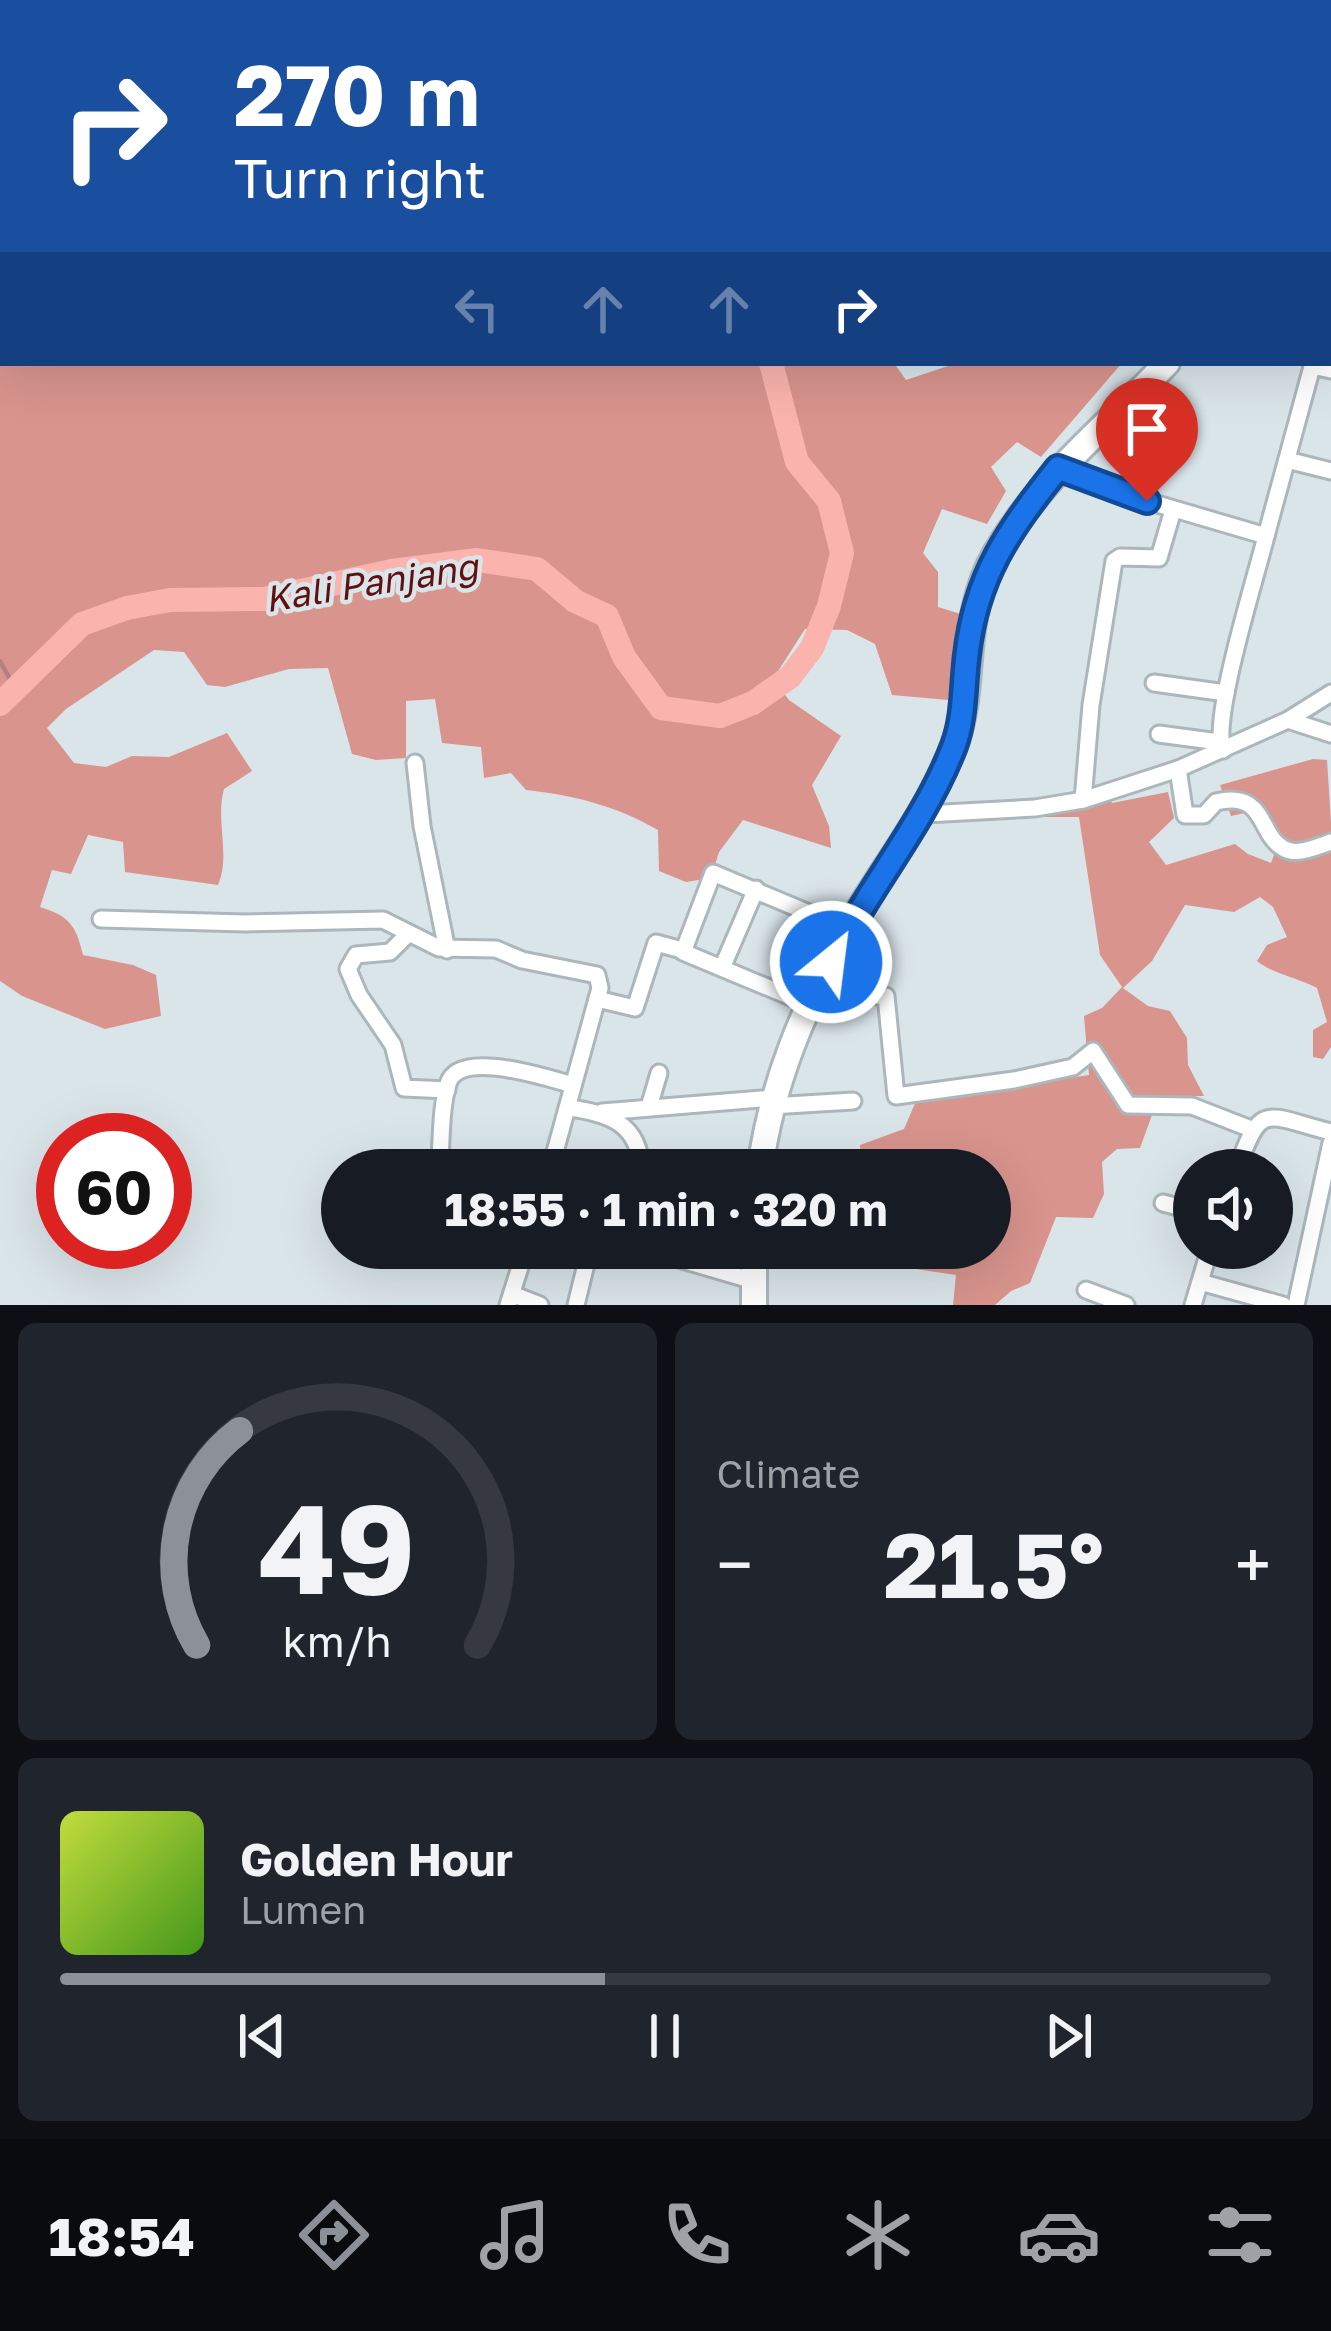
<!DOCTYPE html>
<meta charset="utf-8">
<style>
:root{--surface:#171b24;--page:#20242c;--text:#f1f3f6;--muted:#9ea1a6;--line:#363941;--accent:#8c9099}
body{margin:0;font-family:"Golos Text",sans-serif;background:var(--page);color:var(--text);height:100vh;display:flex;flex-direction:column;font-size:45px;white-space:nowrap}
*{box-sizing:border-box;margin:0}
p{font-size:39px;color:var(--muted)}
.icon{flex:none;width:66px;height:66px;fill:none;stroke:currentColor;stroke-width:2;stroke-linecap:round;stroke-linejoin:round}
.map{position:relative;height:1305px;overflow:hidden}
.side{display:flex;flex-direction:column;gap:18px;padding:18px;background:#0d0f14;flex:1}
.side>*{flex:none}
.guide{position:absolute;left:0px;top:0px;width:1332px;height:366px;box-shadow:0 12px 48px #0002;background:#1a4fa0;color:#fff;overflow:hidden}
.controls{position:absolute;left:1173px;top:1149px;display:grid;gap:24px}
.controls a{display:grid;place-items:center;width:120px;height:120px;border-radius:50%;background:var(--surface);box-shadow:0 12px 48px #0002;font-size:60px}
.speed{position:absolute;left:36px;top:1113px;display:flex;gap:24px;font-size:60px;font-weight:700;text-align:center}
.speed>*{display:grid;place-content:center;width:156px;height:156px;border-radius:50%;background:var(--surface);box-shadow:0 12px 48px #0002;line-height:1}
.speed .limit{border:18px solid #d22;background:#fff;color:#111}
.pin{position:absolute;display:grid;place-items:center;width:102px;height:102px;color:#fff;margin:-123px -51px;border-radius:50% 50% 50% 0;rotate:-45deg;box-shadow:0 0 12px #0007}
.pin .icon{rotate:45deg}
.me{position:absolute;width:132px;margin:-66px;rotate:29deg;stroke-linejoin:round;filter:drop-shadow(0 0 9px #0008)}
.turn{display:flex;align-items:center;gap:42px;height:252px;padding:0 36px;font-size:54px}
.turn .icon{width:156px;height:156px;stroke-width:2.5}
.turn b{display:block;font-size:84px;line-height:102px}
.lanes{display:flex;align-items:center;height:114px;padding:0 36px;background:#0003;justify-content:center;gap:60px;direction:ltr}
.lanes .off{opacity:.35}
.big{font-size:90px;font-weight:700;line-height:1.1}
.side .widget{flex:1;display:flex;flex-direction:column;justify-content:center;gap:18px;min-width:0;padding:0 42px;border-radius:18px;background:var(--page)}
.side .dial{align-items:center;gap:0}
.dial svg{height:312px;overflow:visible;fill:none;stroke:var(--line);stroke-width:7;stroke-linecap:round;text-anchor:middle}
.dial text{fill:var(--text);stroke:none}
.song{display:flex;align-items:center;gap:36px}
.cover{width:144px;height:144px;border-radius:18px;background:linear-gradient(135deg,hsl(70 70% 55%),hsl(100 70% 35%))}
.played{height:12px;border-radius:6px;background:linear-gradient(90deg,var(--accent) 45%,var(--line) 45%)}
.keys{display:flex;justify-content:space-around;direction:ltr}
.heat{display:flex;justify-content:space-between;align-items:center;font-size:66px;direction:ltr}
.side .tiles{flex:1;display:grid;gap:18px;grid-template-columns:1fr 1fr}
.widget:last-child{grid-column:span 2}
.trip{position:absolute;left:321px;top:1149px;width:690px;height:120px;border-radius:60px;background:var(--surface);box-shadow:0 12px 48px #0002;font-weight:700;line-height:120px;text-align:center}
.tab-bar{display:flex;height:192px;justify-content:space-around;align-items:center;background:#090b0e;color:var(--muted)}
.tab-bar .icon{width:84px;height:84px}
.tab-bar .active{color:var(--accent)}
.tab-bar b{font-size:54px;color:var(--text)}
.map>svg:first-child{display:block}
.forest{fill:#d8948d}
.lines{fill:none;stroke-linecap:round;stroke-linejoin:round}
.stream{stroke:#b2827e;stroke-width:4.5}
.river{stroke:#fab4ad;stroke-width:24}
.minor-casing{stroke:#acb7bc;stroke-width:21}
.primary-casing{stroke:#acb7bc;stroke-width:30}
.minor{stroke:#fff;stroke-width:15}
.primary{stroke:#fff;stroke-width:24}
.route-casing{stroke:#114b97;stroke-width:30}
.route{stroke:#1a73e8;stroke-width:21}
.labels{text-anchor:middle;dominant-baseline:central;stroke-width:9;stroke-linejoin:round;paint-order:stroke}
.water-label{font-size:36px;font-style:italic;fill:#601010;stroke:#dae5ea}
</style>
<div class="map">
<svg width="1331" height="1305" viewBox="0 0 1331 1305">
<rect width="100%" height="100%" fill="#dae5ea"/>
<g class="forest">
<path d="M0,0L83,3H3V363H894L906,380L957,363H1122L1041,457L1017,442L991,467L1006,491L987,524L942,509L923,553L938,572V607L964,615L948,700L892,695L875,644L847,630L805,629L773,679L789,700L841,736L812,785L829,826L831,848L743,820L719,852L711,878L686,882L659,871L658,830C616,806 574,795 526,790L511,773L484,778L481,747L442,743L435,699L406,701V758L376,760L352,754L328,668L289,669L225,687L207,685L184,652L154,650L66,709L47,728L74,763L106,767L132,756L169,757L227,733L252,771L224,789C215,821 231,855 218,885L125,872L123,842L88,835L71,874L52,870L40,907C69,916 76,925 83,955L133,965L156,975L161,1016L105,1029L22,996L0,981Z"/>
<polygon points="614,0 918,0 610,3"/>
<path d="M1313,759L1327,760L1331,822V1047L1323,1059L1313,1057V1030L1327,1022L1317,988C1296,977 1275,975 1257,961L1267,945L1287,937L1273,907L1260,897L1234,912L1185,905L1152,961L1123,988L1148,1006L1170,1011L1187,1038L1188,1065L1204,1096H1159L1140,1148L1117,1149L1102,1162L1104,1194L1093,1218L1056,1217L1030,1283L1011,1291L995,1305H953L956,1275L888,1265L875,1248H990V1170H861L860,1145L904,1129L916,1101L1089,1075L1084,1016L1102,1008L1122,987L1100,955L1079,817H1044L1043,801L1104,787L1112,803L1168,792L1174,818L1149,842L1166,865L1235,844L1248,854L1271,863L1280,838L1262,809L1231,816L1220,785Z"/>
</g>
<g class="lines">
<g class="stream">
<polyline points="0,12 3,27"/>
<polyline points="0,184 3,173"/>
<polyline points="0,661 15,688"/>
</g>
<g class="river">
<polyline points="763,3 764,0"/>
<polyline points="0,704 82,624 127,608 170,600 264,599 392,571 477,560 537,569 575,601 607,616 624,657 661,708 720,716 753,703 790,677 812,648 829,606 842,553 829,501 797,462 771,363"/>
</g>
<g class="minor-casing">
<g id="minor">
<polyline points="1329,318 1331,312"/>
<polyline points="1312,366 1331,370"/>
<polyline points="1287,460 1331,471"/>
<polyline points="1058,468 1147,501 1266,536 1313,363"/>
<polyline points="1154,683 1226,693"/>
<polyline points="1288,720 1331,734"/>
<polyline points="1159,734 1219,742"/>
<path d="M1223,750C1211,719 1256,577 1266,536"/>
<polyline points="415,763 422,826 447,950"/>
<path d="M1178,769L1185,815H1204L1216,802C1266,790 1258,834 1283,848C1296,857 1318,846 1331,842"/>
<polyline points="1083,800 1091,705 1114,561 1120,557 1159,558 1173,510"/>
<polyline points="918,823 926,814 1035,808 1083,800 1178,769 1288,720 1331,693"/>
<polyline points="101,919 245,923 383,920 439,948 496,949 522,960 597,975 600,988 550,1170"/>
<polyline points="407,935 390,952 356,955 348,969 359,995 393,1045 404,1088 447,1090"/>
<polyline points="722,968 756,889"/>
<polyline points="815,996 886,996 896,1096 1014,1080 1073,1067 1093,1051 1128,1105 1192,1106 1251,1129"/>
<polyline points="597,999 635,1008 656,943 682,950"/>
<polyline points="810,1005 683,952 713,873 847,929"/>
<polyline points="771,1106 853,1101"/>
<polyline points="649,1107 659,1073"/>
<path d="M569,1108C609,1113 640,1124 641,1170"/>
<polyline points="602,1112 773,1098"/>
<path d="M439,1170C442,1143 440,1110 448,1084C458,1048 547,1078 573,1085"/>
<path d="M1237,1170C1261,1099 1266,1116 1331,1132"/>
<polyline points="1163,1203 1194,1211"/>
<polyline points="641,1248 754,1281"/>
<polyline points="1200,1282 1283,1305"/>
<polyline points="1086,1290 1126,1305"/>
<polyline points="512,1294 540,1305"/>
<polyline points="508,1305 526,1248"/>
<polyline points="576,1305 590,1248"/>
<polyline points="1193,1305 1210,1248"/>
<polyline points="1296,1305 1331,1143"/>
</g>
</g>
<g class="primary-casing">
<g id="primary">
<polyline points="1329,149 1331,147"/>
<path d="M760,1170C771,1084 805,1005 847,930C882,869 927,815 953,748C978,686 958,618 996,553C1040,478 1108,425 1167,363"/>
<polyline points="754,1248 754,1305"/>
</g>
</g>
<use href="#minor" class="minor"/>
<use href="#primary" class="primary"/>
</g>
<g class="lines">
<g class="route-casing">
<path id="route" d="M831,962C868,888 924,824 954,746C965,716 963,686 967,655C976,575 1009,530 1058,468L1147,501"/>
</g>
<use href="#route" class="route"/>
</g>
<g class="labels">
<g class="water-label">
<text transform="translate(371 582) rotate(-9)">Kali Panjang</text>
</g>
</g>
</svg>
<div class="controls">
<a><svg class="icon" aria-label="sound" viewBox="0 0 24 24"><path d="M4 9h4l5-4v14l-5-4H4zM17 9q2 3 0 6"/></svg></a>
</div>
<div class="speed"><div class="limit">60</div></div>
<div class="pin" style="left:1147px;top:501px;background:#d93025"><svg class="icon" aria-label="arrive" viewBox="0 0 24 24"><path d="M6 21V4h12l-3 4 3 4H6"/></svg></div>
<svg class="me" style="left:831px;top:962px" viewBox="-20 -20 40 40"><circle r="17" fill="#1a73e8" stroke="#fff" stroke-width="3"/><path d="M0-11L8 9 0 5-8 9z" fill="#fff"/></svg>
<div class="trip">18:55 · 1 min · 320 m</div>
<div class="guide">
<div class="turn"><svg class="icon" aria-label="right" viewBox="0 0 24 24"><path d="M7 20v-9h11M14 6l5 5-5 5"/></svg><div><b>270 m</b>Turn right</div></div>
<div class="lanes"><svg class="icon off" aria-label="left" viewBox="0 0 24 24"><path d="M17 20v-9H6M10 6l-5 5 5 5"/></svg><svg class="icon off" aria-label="ahead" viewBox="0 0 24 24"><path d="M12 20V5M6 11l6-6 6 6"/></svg><svg class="icon off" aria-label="ahead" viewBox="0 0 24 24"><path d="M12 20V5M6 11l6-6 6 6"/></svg><svg class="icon" aria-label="right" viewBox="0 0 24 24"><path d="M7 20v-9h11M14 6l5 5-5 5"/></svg></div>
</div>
</div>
<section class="side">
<div class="tiles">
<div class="widget dial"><svg viewBox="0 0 100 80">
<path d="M14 69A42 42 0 1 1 86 69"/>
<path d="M14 69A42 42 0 0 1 25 14" stroke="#8c9099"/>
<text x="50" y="56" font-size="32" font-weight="700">49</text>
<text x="50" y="72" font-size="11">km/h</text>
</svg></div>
<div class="widget"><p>Climate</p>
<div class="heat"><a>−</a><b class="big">21.5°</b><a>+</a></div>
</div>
<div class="widget">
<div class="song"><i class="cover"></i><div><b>Golden Hour</b><p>Lumen</p></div></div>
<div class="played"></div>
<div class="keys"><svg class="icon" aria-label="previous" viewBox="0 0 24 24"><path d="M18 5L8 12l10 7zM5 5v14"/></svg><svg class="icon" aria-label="pause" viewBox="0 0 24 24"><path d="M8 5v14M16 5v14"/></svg><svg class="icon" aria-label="next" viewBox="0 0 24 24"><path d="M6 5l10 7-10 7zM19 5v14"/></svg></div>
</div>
</div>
</section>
<nav class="tab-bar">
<b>18:54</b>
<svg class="icon active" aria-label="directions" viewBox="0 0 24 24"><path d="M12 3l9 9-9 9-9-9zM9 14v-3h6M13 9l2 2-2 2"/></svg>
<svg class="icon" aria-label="music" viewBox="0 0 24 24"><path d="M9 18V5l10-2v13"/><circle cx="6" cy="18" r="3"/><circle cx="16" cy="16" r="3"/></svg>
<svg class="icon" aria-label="phone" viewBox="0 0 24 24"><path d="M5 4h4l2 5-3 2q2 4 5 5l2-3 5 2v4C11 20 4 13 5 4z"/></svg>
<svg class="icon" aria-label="climate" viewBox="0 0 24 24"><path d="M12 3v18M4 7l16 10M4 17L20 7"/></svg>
<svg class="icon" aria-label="car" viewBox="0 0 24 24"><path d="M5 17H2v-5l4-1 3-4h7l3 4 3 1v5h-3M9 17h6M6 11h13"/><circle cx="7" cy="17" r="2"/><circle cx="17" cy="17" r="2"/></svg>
<svg class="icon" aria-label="filters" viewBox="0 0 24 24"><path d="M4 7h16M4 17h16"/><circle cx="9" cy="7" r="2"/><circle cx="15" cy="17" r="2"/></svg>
</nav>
